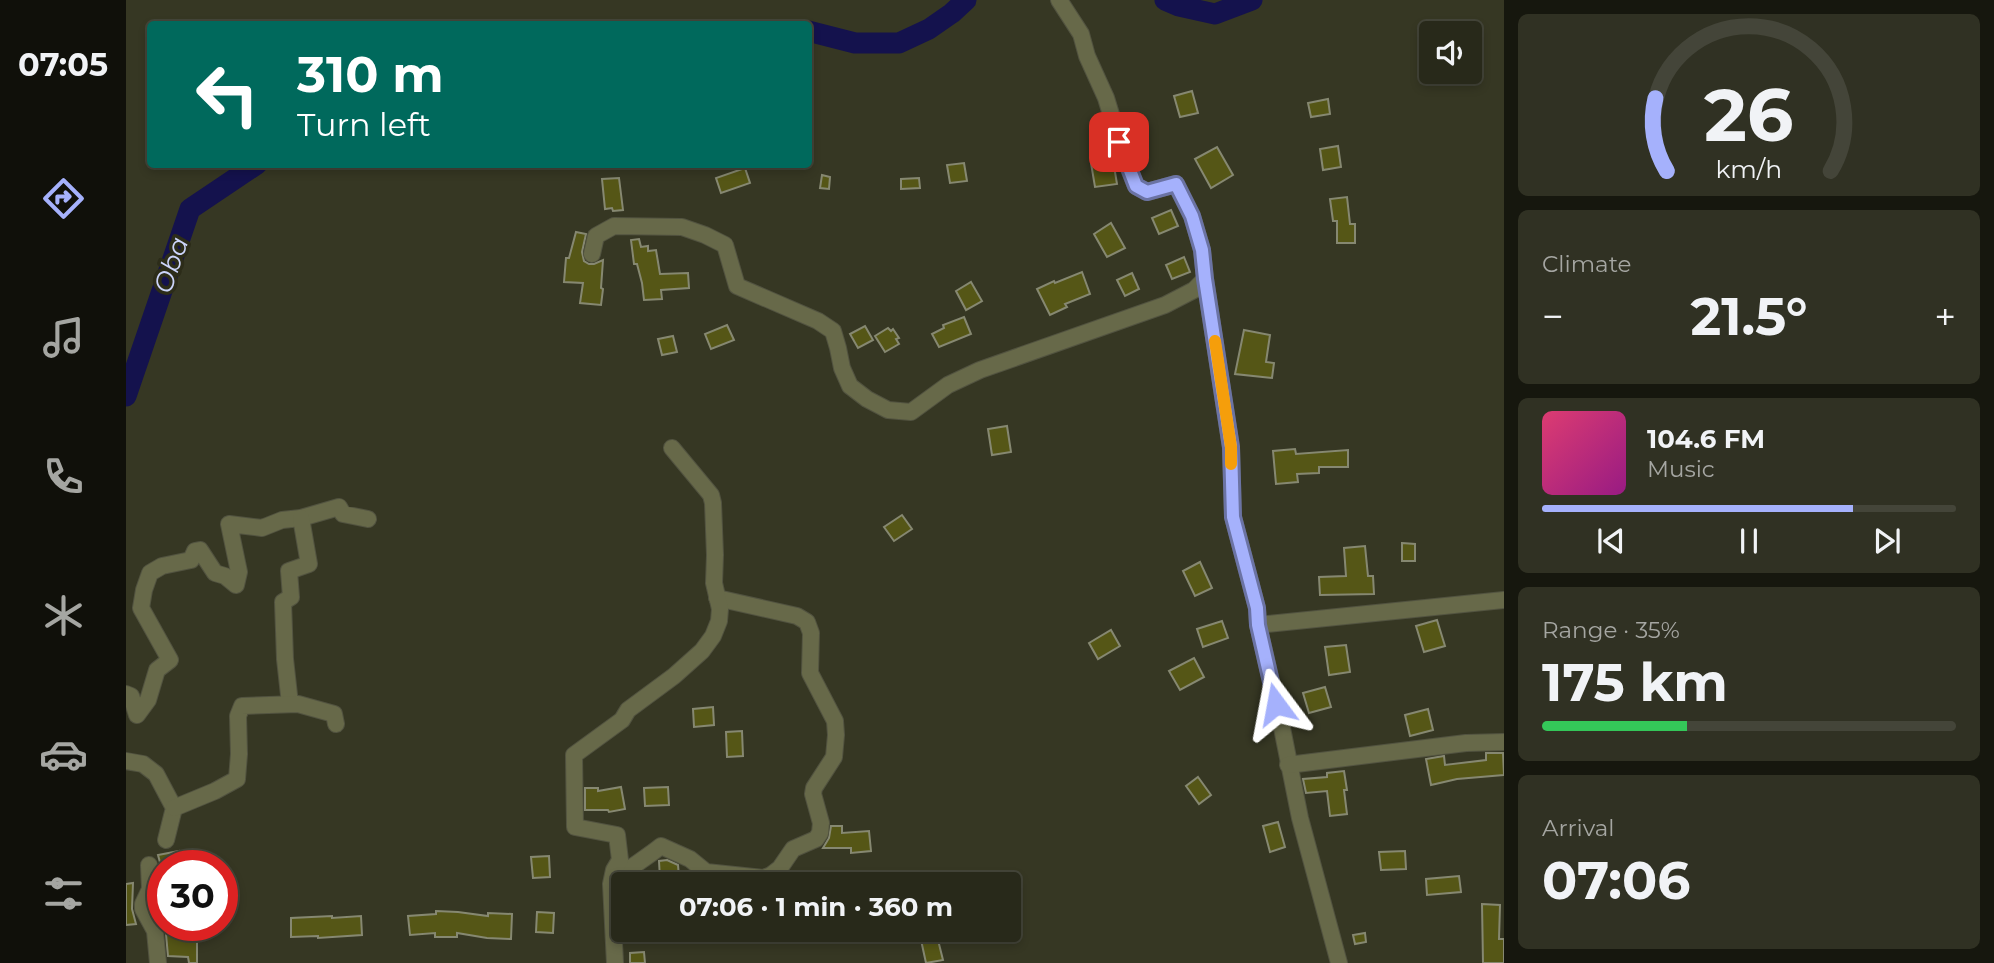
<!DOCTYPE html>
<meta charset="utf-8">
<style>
:root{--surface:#28291a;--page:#303123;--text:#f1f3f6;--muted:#a5a6a2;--line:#444539;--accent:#a5b1fc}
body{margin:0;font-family:Montserrat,sans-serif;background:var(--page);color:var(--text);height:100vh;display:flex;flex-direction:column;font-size:26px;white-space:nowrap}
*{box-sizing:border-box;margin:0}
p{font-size:23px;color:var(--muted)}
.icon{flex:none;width:38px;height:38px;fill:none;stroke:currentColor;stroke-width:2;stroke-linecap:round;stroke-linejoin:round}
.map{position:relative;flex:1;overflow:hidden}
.drawer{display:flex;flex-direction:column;gap:14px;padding:14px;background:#16170e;width:490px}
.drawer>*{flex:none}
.top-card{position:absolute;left:21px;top:21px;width:665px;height:147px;border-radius:7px;box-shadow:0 4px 10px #0003,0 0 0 2px var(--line);background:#00695c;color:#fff;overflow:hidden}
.fabs{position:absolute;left:1293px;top:21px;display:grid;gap:14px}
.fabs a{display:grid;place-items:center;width:63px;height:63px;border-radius:7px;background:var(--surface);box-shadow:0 4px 10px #0003,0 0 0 2px var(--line);font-size:35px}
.speed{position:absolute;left:21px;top:850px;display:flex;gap:14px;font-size:35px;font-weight:700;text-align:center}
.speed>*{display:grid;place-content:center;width:91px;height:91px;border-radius:50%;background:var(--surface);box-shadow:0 4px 10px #0003,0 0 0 2px var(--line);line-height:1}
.speed .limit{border:10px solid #d22;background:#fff;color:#111}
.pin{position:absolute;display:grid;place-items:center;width:60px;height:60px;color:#fff;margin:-30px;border-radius:14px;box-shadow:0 4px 10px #0006}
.me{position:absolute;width:77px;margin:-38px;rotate:347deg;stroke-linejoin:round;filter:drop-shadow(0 0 5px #0008)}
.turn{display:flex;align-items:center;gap:24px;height:147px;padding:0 35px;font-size:32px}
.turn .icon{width:91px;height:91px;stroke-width:2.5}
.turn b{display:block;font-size:49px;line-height:60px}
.big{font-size:52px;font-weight:700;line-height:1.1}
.drawer .card{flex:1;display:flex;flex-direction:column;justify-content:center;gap:10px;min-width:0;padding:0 24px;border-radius:10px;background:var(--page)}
.drawer .dial{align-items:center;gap:0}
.dial svg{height:182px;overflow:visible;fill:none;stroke:var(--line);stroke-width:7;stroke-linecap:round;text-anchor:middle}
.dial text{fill:var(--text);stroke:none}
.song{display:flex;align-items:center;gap:21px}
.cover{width:84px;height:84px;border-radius:10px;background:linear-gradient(135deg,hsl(340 70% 55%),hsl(310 70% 35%))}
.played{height:7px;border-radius:4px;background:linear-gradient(90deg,var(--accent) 75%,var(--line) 75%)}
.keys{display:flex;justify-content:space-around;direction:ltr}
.heat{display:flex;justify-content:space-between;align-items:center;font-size:38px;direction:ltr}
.charge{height:10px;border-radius:5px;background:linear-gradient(90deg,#34c759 35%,var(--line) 0)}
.trip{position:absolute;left:485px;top:872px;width:410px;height:70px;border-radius:7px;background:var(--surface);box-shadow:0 4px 10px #0003,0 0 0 2px var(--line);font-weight:700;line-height:70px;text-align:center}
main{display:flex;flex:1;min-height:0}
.tab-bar{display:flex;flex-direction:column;width:126px;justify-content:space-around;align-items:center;background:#10100a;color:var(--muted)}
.tab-bar .icon{width:49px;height:49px}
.tab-bar .current{color:var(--accent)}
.tab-bar b{font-size:32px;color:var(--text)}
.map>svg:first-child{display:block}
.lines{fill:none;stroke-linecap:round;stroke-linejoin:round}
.river{stroke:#14124d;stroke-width:21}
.building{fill:#555616;stroke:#868871;stroke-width:2}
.minor-casing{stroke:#525340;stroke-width:18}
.minor{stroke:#676949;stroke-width:16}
.route-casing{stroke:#6b73a4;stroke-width:18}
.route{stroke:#a5b1fc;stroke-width:12}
.slow{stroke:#f59e0b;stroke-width:12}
.labels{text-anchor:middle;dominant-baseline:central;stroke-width:7;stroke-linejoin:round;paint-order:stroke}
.water-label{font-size:26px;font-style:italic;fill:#ccd4fa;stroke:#2c2c19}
</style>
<main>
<nav class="tab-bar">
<b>07:05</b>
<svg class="icon current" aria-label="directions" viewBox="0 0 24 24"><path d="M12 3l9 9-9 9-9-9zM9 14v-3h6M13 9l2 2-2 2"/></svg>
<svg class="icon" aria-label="music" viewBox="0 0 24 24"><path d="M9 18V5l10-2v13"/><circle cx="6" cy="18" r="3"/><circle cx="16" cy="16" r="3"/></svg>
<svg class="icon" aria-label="phone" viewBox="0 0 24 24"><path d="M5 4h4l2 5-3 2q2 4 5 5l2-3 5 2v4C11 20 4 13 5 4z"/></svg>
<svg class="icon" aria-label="climate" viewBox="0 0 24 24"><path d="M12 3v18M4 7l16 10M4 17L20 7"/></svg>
<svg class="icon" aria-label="car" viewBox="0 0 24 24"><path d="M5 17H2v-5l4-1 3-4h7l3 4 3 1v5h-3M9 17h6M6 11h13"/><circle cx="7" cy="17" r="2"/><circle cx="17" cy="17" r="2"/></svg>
<svg class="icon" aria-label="filters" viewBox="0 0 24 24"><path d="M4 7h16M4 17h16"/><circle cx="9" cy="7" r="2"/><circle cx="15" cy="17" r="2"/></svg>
</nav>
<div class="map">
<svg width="1378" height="963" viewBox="0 0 1378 963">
<rect width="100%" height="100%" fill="#363723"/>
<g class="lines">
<g class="river">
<polyline points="1039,0 1053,6 1089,14 1126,0"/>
<polyline points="682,31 729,43 773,43 803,29 826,13 840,0"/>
<polyline points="0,396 64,209 131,164"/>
</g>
</g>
<g class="building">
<polygon points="1066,91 1072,113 1054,117 1048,96"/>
<polygon points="1202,99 1204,114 1185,117 1182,103"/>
<polygon points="1212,146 1215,167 1197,170 1194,149"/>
<polygon points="1091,147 1107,175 1085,188 1069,159"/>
<polygon points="987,160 991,184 969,187 965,163"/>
<polygon points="838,163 841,181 824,183 821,165"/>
<polygon points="619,168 624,183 595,193 590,178"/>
<polygon points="696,175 704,177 703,189 694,188"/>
<polygon points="493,178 497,210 487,211 486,208 479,209 476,179"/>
<polygon points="793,178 794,188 775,189 775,179"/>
<polygon points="1221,197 1224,224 1229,224 1229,243 1211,243 1211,221 1207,221 1204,199"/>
<polygon points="1045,210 1052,226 1033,234 1026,218"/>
<polygon points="985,223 999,248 981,257 968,234"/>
<polygon points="450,232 460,234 456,252 458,261 463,264 468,264 477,260 475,288 477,289 475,305 454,303 457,283 438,282 440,258 443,258"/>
<polygon points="513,239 515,247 522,246 522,251 530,250 534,274 562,273 563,288 535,290 536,299 518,300 516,283 511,264 508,264 505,240"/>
<polygon points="1058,257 1064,272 1046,279 1040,265"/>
<polygon points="956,272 964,294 939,304 941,307 924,315 911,289 928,281 929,283"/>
<polygon points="1006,273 1013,289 999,296 991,280"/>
<polygon points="845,282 856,301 840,310 830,291"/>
<polygon points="838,317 845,334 813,347 806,334 818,328 817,325"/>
<polygon points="601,325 608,340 585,349 579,334"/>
<polygon points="739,326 747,340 732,348 724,334"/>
<polygon points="762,328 765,331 767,329 773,338 770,339 773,344 759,352 749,336"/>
<polygon points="1118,330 1144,335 1140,362 1148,363 1146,378 1109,374"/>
<polygon points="547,336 551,352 536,355 532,339"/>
<polygon points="881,426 885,452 866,455 862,429"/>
<polygon points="1169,449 1170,454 1222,450 1222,467 1193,467 1193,473 1171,474 1172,482 1150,484 1147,451"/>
<polygon points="776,515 786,529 768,541 758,527"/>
<polygon points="1276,543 1289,544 1289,561 1276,561"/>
<polygon points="1239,546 1242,576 1247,576 1248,594 1194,595 1193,577 1220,576 1218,548"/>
<polygon points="1074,562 1086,588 1069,596 1057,571"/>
<polygon points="1311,620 1319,646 1298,652 1290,626"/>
<polygon points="1096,621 1102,638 1077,647 1071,629"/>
<polygon points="985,630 994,646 972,659 963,643"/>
<polygon points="1220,645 1224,672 1203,675 1199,647"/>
<polygon points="1068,658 1078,677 1054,690 1043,671"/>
<polygon points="1199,687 1205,707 1183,713 1177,693"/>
<polygon points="587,707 588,725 568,727 567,709"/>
<polygon points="1302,709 1307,730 1284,736 1279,715"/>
<polygon points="616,731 617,756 601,757 600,732"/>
<polygon points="1360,753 1377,753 1378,775 1331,779 1305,785 1300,759 1318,756 1319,765 1360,760"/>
<polygon points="1218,771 1221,790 1218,790 1221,814 1204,816 1201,791 1180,793 1177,779 1201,777 1201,773"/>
<polygon points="1072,777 1085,795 1073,804 1060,786"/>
<polygon points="495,787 499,809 483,812 482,810 459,810 459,788 472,788 472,791"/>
<polygon points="542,787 543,805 519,806 518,788"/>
<polygon points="1152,822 1159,847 1144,852 1137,826"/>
<polygon points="705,826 716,826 716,833 743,831 745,851 725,853 725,848 697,848 703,838"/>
<polygon points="53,851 56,866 35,866 32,855"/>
<polygon points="1279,851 1280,869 1255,870 1253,852"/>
<polygon points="423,856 424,877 407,878 405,857"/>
<polygon points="541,860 552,865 553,877 534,879 533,861"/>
<polygon points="747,874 747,884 713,884 713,877"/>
<polygon points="1333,876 1335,892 1301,895 1300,879"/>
<polygon points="7,883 6,909 10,924 0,925 0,884"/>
<polygon points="1356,904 1374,905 1373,939 1378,939 1378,963 1357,963"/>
<polygon points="310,911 332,912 362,916 362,913 386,914 385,939 361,938 331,933 331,937 309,937 309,933 284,935 282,916 310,914"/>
<polygon points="411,912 428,913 427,933 410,932"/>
<polygon points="206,916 206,918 235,916 236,935 192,938 192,936 165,937 165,918"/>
<polygon points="1239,933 1240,942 1229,944 1227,935"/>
<polygon points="40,934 71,934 71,963 63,963 62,957 42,956"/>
<polygon points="811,936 817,960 800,963 795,940"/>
<polygon points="518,952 519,963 504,963 504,953"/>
</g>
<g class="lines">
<g class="minor-casing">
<g id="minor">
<polyline points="466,254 470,236 488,226 556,227 579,235 599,245 611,286 692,321 707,331 712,348 716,368 724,386 741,399 762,410 785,412 822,385 854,370 1039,305 1068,290 1079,279 1076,250 1066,216 1050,184 1021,192 1010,186 998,157 980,98 961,56 955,34 933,0"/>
<polyline points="1079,279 1105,448 1107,517 1131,608 1132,625 1156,728 1174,818 1213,963"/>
<polyline points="1132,625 1378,600"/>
<polyline points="0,694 5,696 11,715 22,700 31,670 44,660 15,608 18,590 24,573 36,566 65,560 69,551 74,550 89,573 99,576 110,585 113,572 103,524 136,528 156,520 175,518 213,507 217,514 242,519"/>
<polyline points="164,704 159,659 157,602 165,597 163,571 183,564 175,518"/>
<polyline points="0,761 17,764 30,774 48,808 40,840"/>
<polyline points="1162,765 1340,743 1378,742"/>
<polyline points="48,808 89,791 111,779 113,754 112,716 116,706 172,704 208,714 210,724"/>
<polyline points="23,865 24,889 17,904 17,909 29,931 32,963"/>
<path d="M487,882C502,868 519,859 535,846L564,859L580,872L638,878L645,875L654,868L667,849L690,839L694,833L695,823L687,794L688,788L708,757L710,735L709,721L684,673L685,633L681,622L671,616L591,598"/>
<polyline points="489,963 485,884 488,870 494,860 491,835 449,827 448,755 496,720 502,710 548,676 576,651 587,636 593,621 594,609 588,583 589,555 587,503 585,495 546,448"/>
</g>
</g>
<use href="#minor" class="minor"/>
</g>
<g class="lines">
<g class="route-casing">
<polyline id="route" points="993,142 1010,186 1021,192 1050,184 1066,216 1076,250 1079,279 1105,447 1107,517 1131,608 1132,625 1150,704"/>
</g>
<use href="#route" class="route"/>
<polyline class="slow" points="1089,341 1105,447 1105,464"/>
</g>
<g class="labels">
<g class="water-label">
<text transform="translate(45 265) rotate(-71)">Oba</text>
</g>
</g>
</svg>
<div class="fabs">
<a><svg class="icon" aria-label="sound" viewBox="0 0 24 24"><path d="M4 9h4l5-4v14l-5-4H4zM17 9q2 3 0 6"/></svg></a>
</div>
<div class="speed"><div class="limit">30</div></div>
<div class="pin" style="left:993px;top:142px;background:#d93025"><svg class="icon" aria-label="arrive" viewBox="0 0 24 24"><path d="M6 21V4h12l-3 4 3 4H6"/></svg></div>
<svg class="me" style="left:1150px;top:704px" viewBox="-20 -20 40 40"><path d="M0-17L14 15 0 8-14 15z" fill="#a5b1fc" stroke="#fff" stroke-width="4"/></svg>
<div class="trip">07:06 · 1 min · 360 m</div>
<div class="top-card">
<div class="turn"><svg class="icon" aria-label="left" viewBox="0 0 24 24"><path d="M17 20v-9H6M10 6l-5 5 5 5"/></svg><div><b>310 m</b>Turn left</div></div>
</div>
</div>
<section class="drawer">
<div class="card dial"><svg viewBox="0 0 100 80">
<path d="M14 69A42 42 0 1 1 86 69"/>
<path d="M14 69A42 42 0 0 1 9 37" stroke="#a5b1fc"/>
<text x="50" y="56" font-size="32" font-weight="700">26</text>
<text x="50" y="72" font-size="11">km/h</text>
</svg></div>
<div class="card"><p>Climate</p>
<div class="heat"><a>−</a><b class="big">21.5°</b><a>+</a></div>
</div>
<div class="card">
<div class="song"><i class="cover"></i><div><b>104.6 FM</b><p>Music</p></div></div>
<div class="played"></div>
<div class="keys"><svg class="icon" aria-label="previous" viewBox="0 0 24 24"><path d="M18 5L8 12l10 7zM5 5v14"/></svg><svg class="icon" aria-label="pause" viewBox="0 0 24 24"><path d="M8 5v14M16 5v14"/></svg><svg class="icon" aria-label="next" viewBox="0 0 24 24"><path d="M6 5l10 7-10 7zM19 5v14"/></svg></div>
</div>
<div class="card"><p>Range · 35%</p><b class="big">175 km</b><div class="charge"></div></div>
<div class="card"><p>Arrival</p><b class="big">07:06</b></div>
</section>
</main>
